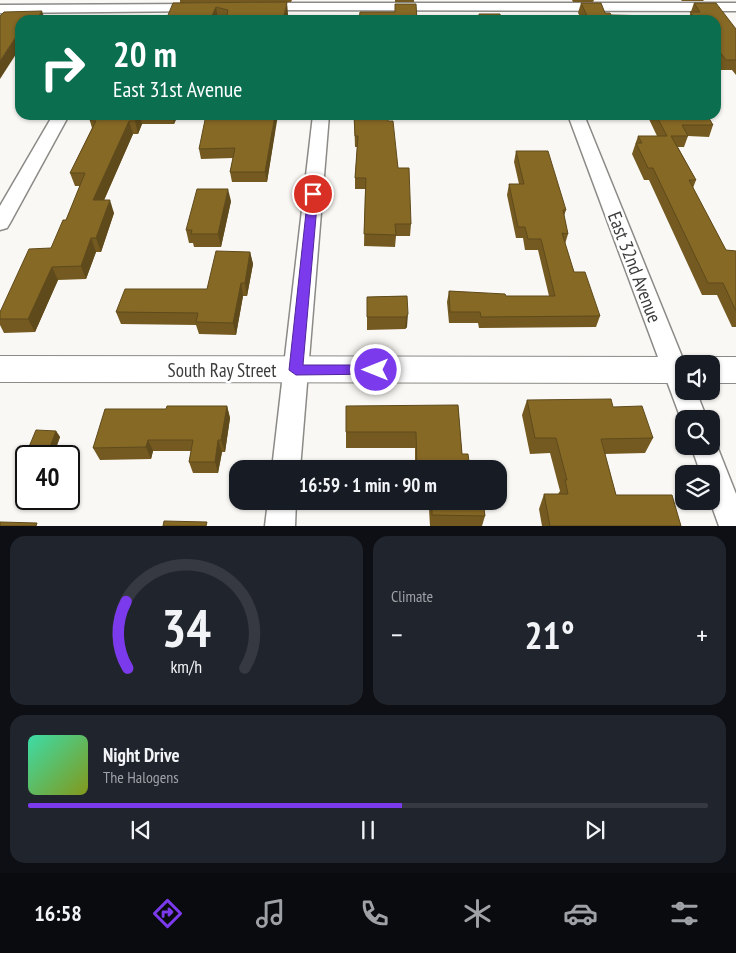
<!DOCTYPE html>
<meta charset="utf-8">
<style>
:root{--surface:#171b24;--page:#20242c;--text:#f1f3f6;--muted:#9ea1a6;--line:#363941;--accent:#7c3aed}
body{margin:0;font-family:"PT Sans Narrow",sans-serif;background:var(--page);color:var(--text);height:100vh;display:flex;flex-direction:column;font-size:19px;white-space:nowrap}
*{box-sizing:border-box;margin:0}
p{font-size:16px;color:var(--muted)}
.icon{flex:none;width:28px;height:28px;fill:none;stroke:currentColor;stroke-width:2;stroke-linecap:round;stroke-linejoin:round}
.map{position:relative;height:526px;overflow:hidden}
.side{display:flex;flex-direction:column;gap:10px;padding:10px;background:#0d0f14;flex:1}
.side>*{flex:none}
.hud{position:absolute;left:15px;top:15px;width:706px;height:105px;border-radius:15px;box-shadow:0 1px 4px #0004;background:#0b6e4f;color:#fff;overflow:hidden}
.buttons{position:absolute;left:675px;top:355px;display:grid;gap:10px}
.buttons a{display:grid;place-items:center;width:45px;height:45px;border-radius:10px;background:var(--surface);box-shadow:0 1px 4px #0004;font-size:25px}
.speed{position:absolute;left:15px;top:445px;display:flex;gap:10px;font-size:25px;font-weight:700;text-align:center}
.speed>*{display:grid;place-content:center;width:65px;height:65px;border-radius:50%;background:var(--surface);box-shadow:0 1px 4px #0004;line-height:1}
.speed .limit{border:2px solid #111;border-radius:8px;background:#fff;color:#111}
.pin{position:absolute;display:grid;place-items:center;width:42px;height:42px;color:#fff;margin:-21px;border:2px solid #fff;border-radius:50%;box-shadow:0 1px 5px #0007}
.me{position:absolute;width:55px;margin:-28px;rotate:270deg;stroke-linejoin:round;filter:drop-shadow(0 0 4px #0008)}
.turn{display:flex;align-items:center;gap:18px;height:105px;padding:0 15px;font-size:22px}
.turn .icon{width:65px;height:65px;stroke-width:2.5}
.turn b{display:block;font-size:35px;line-height:42px}
.big{font-size:38px;font-weight:600;line-height:1.1}
.side .tile{flex:1;display:flex;flex-direction:column;justify-content:center;gap:8px;min-width:0;padding:0 18px;border-radius:15px;background:var(--page)}
.side .dial{align-items:center;gap:0}
.dial svg{height:130px;overflow:visible;fill:none;stroke:var(--line);stroke-width:7;stroke-linecap:round;text-anchor:middle}
.dial text{fill:var(--text);stroke:none}
.song{display:flex;align-items:center;gap:15px}
.cover{width:60px;height:60px;border-radius:8px;background:linear-gradient(135deg,hsl(160 70% 55%),hsl(70 70% 35%))}
.played{height:5px;border-radius:2px;background:linear-gradient(90deg,var(--accent) 55%,var(--line) 55%)}
.keys{display:flex;justify-content:space-around;direction:ltr}
.heat{display:flex;justify-content:space-between;align-items:center;font-size:28px;direction:ltr}
.side .tiles{flex:1;display:grid;gap:10px;grid-template-columns:1fr 1fr}
.tile:last-child{grid-column:span 2}
.trip{position:absolute;left:229px;top:460px;width:278px;height:50px;border-radius:15px;background:var(--surface);box-shadow:0 1px 4px #0004;font-weight:600;line-height:50px;text-align:center}
.tabs{display:flex;height:80px;justify-content:space-around;align-items:center;background:#090b0e;color:var(--muted)}
.tabs .icon{width:35px;height:35px}
.tabs .current{color:var(--accent)}
.tabs b{font-size:22px;color:var(--text)}
.map>svg:first-child{display:block}
.lines{fill:none;stroke-linecap:round;stroke-linejoin:round}
.street-casing{stroke:#8c8a87;stroke-width:3}
.secondary-casing{stroke:#8c8a87;stroke-width:2}
.street{fill:#fff;fill-rule:evenodd}
.secondary{fill:#fff;fill-rule:evenodd}
.wall{fill:#745a21}
.shaded-wall{fill:#5e4a1b}
.building{fill:#876926;stroke:#5e4a1b}
.route{fill:#7c3aed;stroke:#51269a}
.labels{text-anchor:middle;dominant-baseline:central;stroke-width:5;stroke-linejoin:round;paint-order:stroke}
.street-label{font-size:19px;fill:#3c3c3a;stroke:#fff}
</style>
<div class="map">
<svg width="736" height="526" viewBox="0 0 736 526">
<rect width="100%" height="100%" fill="#faf8f4"/>
<g class="lines">
<g class="street-casing">
<g id="street">
<polygon points="260,3 736,3 736,11 255,10 253,7 255,4"/>
<polygon points="200,4 205,5 207,8 205,11 0,13 0,5"/>
<polygon points="53,115 69,115 10,223 7,228 0,230 0,206"/>
<polygon points="313,115 329,115 300,469 272,469"/>
<polygon points="568,115 584,115 685,364 684,391 696,391 707,419 684,419 684,425 681,419"/>
<polygon points="711,437 717,446 736,494 736,526 719,526 710,501 711,474 701,474 691,446 711,446"/>
<polygon points="268,501 296,501 295,526 265,526"/>
</g>
</g>
<g class="secondary-casing">
<g id="secondary">
<polygon points="0,356 684,357 695,361 697,364 684,364 684,383 0,382"/>
<polygon points="711,357 736,357 736,383 711,383 711,364 698,364 700,361"/>
</g>
</g>
<use href="#street" class="street"/>
<use href="#secondary" class="secondary"/>
</g>
<g class="wall">
<polygon points="180,0 292,0 291,2 180,3"/>
<rect x="395" y="0" width="19" height="2"/>
<polygon points="572,0 594,0 593,2 573,2"/>
<polygon points="681,0 704,0 703,1 682,1"/>
<polygon points="173,3 288,14 287,20 223,20"/>
<polygon points="581,3 611,15 655,20 582,20 578,13"/>
<polygon points="694,3 736,29 736,75 732,70 721,70 716,63 716,20 688,20"/>
<polygon points="93,115 178,115 174,124 142,124 138,134 133,134 104,200 114,213 101,252 96,252 86,279 58,280 35,332 4,333 0,325 0,312 51,248 66,220 80,186 75,186 70,173 92,128 90,121"/>
<polygon points="354,115 388,121 398,168 411,224 410,236 396,236 395,247 364,246 365,189 355,189 355,178 357,147 355,147"/>
<polygon points="647,115 707,115 713,125 709,137 688,136 684,147 678,147 696,180 693,188 726,250 736,251 736,327 732,327 717,295 702,295 649,180 644,180 632,154 638,136 657,136"/>
<polygon points="275,131 267,182 232,182 230,172 233,158 201,159 199,149"/>
<polygon points="516,151 566,210 564,216 568,234 565,244 574,272 600,316 596,327 479,328 478,323 449,323 447,302 449,291 506,296 549,296 538,250 525,250 523,238 516,238 507,195 509,184 519,184 514,162"/>
<polygon points="231,201 221,247 194,247 193,243 189,243 186,230"/>
<polygon points="250,252 253,264 247,296 243,296 236,335 199,334 196,325 121,324 116,312 207,289"/>
<polygon points="407,296 407,327 405,329 367,330 367,297"/>
<polygon points="527,400 613,407 653,438 645,453 605,454 616,495 681,526 542,526 539,509 544,494 558,494 560,491 550,453 530,454 522,415"/>
<polygon points="458,405 462,454 470,469 415,469 415,448 346,448 346,432"/>
<polygon points="227,406 230,418 225,452 222,452 218,473 193,473 189,462 191,451 153,451 151,459 100,460 93,448 166,409"/>
<polygon points="56,431 60,437 53,456 27,456 26,454"/>
<polygon points="416,501 483,501 485,516 482,526 430,526 429,509 416,509"/>
</g>
<g class="shaded-wall">
<polygon points="287,2 288,14 287,20 283,20"/>
<polygon points="216,7 218,18 217,20 210,20"/>
<polygon points="42,11 45,20 36,20"/>
<polygon points="17,35 20,42 20,48 0,79 0,61"/>
<polygon points="137,115 140,115 142,124 138,134 135,121"/>
<polygon points="172,115 178,115 174,124"/>
<polygon points="275,115 278,115 267,182 265,172"/>
<polygon points="129,121 133,134 98,214 93,200"/>
<polygon points="228,189 231,201 221,247 218,234"/>
<polygon points="110,200 114,213 101,252 96,238"/>
<polygon points="91,238 96,252 86,279 81,266"/>
<polygon points="250,252 253,264 247,296 245,283"/>
<polygon points="52,267 58,280 35,332 28,319"/>
<polygon points="241,283 243,296 236,335 233,323"/>
<polygon points="408,314 407,327 405,329 406,317"/>
<polygon points="227,406 230,418 225,452 221,440"/>
<polygon points="56,431 60,437 53,456 48,456 47,455"/>
<polygon points="148,440 153,451 151,459 146,447"/>
<polygon points="218,440 222,452 218,473 215,462"/>
</g>
<g class="building">
<polygon points="287,2 283,20 226,20 228,10 216,7 210,20 166,20 173,3"/>
<polygon points="581,3 601,3 605,13 610,13 611,15 653,16 655,20 589,20"/>
<polygon points="694,3 716,3 736,29 736,60 726,60 716,47 716,20 696,20 690,12 700,12"/>
<polygon points="395,4 416,4 417,20 359,20 360,12 395,12"/>
<polygon points="42,11 36,20 20,20 20,35 17,35 0,61 0,16 4,12"/>
<polygon points="479,14 500,14 501,20 477,20 476,16 479,16"/>
<polygon points="93,115 137,115 135,121 129,121 93,200 110,200 96,238 91,238 81,266 52,267 28,319 0,319 0,312 29,249 51,248 63,220 66,220 85,173 70,173 96,121 90,121"/>
<polygon points="206,115 275,115 265,172 230,172 235,148 199,149"/>
<polygon points="354,115 388,115 388,121 393,121 398,168 409,168 411,224 395,224 396,235 364,234 366,178 355,178 358,136 355,136"/>
<polygon points="656,115 707,115 713,125 682,125 688,136 671,136 696,180 689,180 726,250 736,251 736,311 723,283 708,283 653,168 648,168 636,143 642,143 638,136 667,136"/>
<polygon points="516,151 548,151 566,210 563,210 568,234 562,233 574,272 585,272 600,316 481,317 480,312 450,312 449,291 505,294 506,296 555,296 541,239 528,239 525,227 518,227 509,184 524,184"/>
<polygon points="197,189 228,189 218,234 191,234 192,230 186,230"/>
<polygon points="216,251 250,252 245,283 241,283 233,323 196,322 198,313 116,312 125,289 207,289"/>
<polygon points="407,296 408,314 406,317 367,317 367,297"/>
<polygon points="611,399 613,407 642,406 653,438 601,439 616,495 672,495 681,526 550,526 544,494 568,494 565,480 567,480 556,438 535,438 527,400"/>
<polygon points="458,405 462,454 468,454 470,469 417,469 416,432 346,432 346,406"/>
<polygon points="167,406 227,406 221,440 218,440 215,462 189,462 193,440 148,440 146,447 93,448 105,409 166,409"/>
<polygon points="36,430 56,431 47,455 26,454"/>
<polygon points="432,501 483,501 485,516 432,515"/>
<polygon points="164,521 207,522 206,526 163,526"/>
<polygon points="0,522 37,523 36,526 0,526"/>
</g>
<polygon class="route" points="313,190 318,194 303,365 376,365 381,366 383,370 381,374 296,375 289,370 308,194"/>
<g class="labels">
<g class="street-label">
<text transform="translate(635 267) rotate(69)">East 32nd Avenue</text>
<text x="222" y="370">South Ray Street</text>
</g>
</g>
</svg>
<div class="buttons">
<a><svg class="icon" aria-label="sound" viewBox="0 0 24 24"><path d="M4 9h4l5-4v14l-5-4H4zM17 9q2 3 0 6"/></svg></a>
<a><svg class="icon" aria-label="search" viewBox="0 0 24 24"><circle cx="10" cy="10" r="6"/><path d="M15 15l6 6"/></svg></a>
<a><svg class="icon" aria-label="layers" viewBox="0 0 24 24"><path d="M12 4l9 5-9 5-9-5zM3 14l9 5 9-5"/></svg></a>
</div>
<div class="speed"><div class="limit">40</div></div>
<div class="pin" style="left:313px;top:194px;background:#d93025"><svg class="icon" aria-label="arrive" viewBox="0 0 24 24"><path d="M6 21V4h12l-3 4 3 4H6"/></svg></div>
<svg class="me" style="left:376px;top:370px" viewBox="-20 -20 40 40"><circle r="17" fill="#7c3aed" stroke="#fff" stroke-width="3"/><path d="M0-11L8 9 0 5-8 9z" fill="#fff"/></svg>
<div class="trip">16:59 · 1 min · 90 m</div>
<div class="hud">
<div class="turn"><svg class="icon" aria-label="right" viewBox="0 0 24 24"><path d="M7 20v-9h11M14 6l5 5-5 5"/></svg><div><b>20 m</b>East 31st Avenue</div></div>
</div>
</div>
<section class="side">
<div class="tiles">
<div class="tile dial"><svg viewBox="0 0 100 80">
<path d="M14 69A42 42 0 1 1 86 69"/>
<path d="M14 69A42 42 0 0 1 13 28" stroke="#7c3aed"/>
<text x="50" y="56" font-size="32" font-weight="700">34</text>
<text x="50" y="72" font-size="11">km/h</text>
</svg></div>
<div class="tile"><p>Climate</p>
<div class="heat"><a>−</a><b class="big">21°</b><a>+</a></div>
</div>
<div class="tile">
<div class="song"><i class="cover"></i><div><b>Night Drive</b><p>The Halogens</p></div></div>
<div class="played"></div>
<div class="keys"><svg class="icon" aria-label="previous" viewBox="0 0 24 24"><path d="M18 5L8 12l10 7zM5 5v14"/></svg><svg class="icon" aria-label="pause" viewBox="0 0 24 24"><path d="M8 5v14M16 5v14"/></svg><svg class="icon" aria-label="next" viewBox="0 0 24 24"><path d="M6 5l10 7-10 7zM19 5v14"/></svg></div>
</div>
</div>
</section>
<nav class="tabs">
<b>16:58</b>
<svg class="icon current" aria-label="directions" viewBox="0 0 24 24"><path d="M12 3l9 9-9 9-9-9zM9 14v-3h6M13 9l2 2-2 2"/></svg>
<svg class="icon" aria-label="music" viewBox="0 0 24 24"><path d="M9 18V5l10-2v13"/><circle cx="6" cy="18" r="3"/><circle cx="16" cy="16" r="3"/></svg>
<svg class="icon" aria-label="phone" viewBox="0 0 24 24"><path d="M5 4h4l2 5-3 2q2 4 5 5l2-3 5 2v4C11 20 4 13 5 4z"/></svg>
<svg class="icon" aria-label="climate" viewBox="0 0 24 24"><path d="M12 3v18M4 7l16 10M4 17L20 7"/></svg>
<svg class="icon" aria-label="car" viewBox="0 0 24 24"><path d="M5 17H2v-5l4-1 3-4h7l3 4 3 1v5h-3M9 17h6M6 11h13"/><circle cx="7" cy="17" r="2"/><circle cx="17" cy="17" r="2"/></svg>
<svg class="icon" aria-label="filters" viewBox="0 0 24 24"><path d="M4 7h16M4 17h16"/><circle cx="9" cy="7" r="2"/><circle cx="15" cy="17" r="2"/></svg>
</nav>
